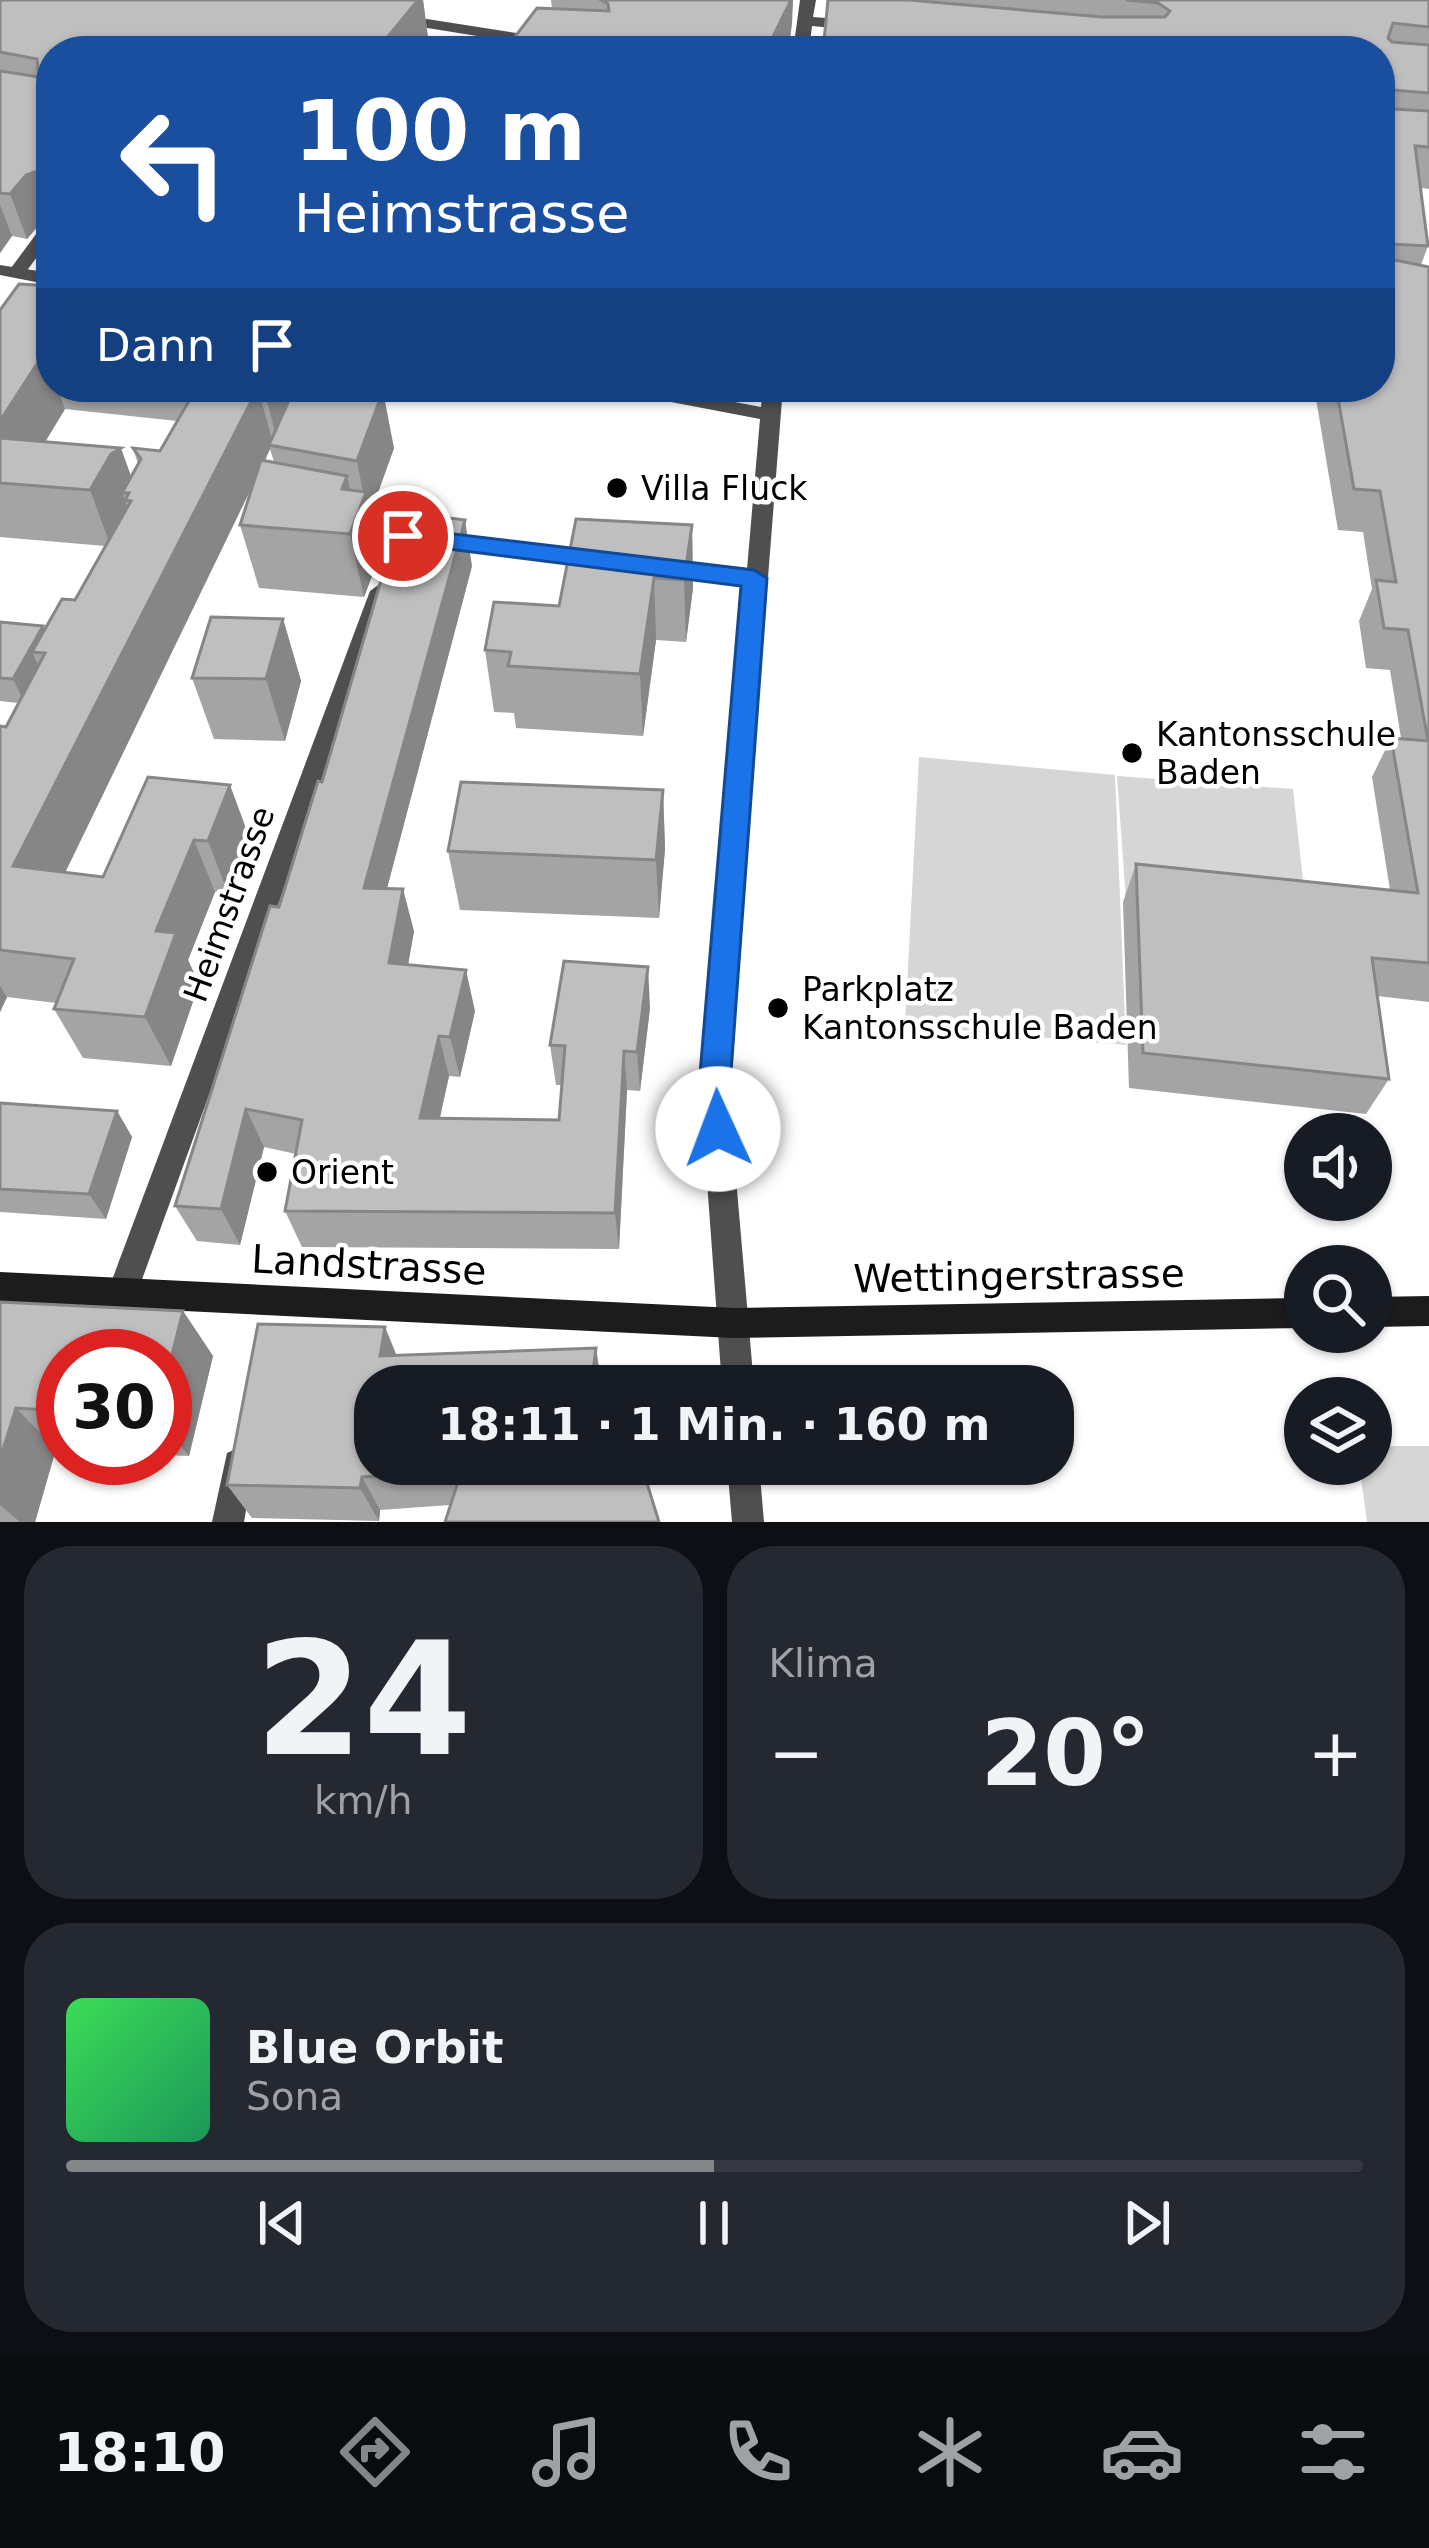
<!DOCTYPE html>
<html lang="de">
<meta charset="utf-8">
<style>
:root{--surface:#171b24;--page:#242831;--text:#f1f3f6;--muted:#9ea1a6;--line:#363941;--accent:#858687}
body{margin:0;font-family:"DejaVu Sans",sans-serif;background:var(--page);color:var(--text);height:100vh;display:flex;flex-direction:column;font-size:45px;white-space:nowrap}
*{box-sizing:border-box;margin:0}
p{font-size:39px;color:var(--muted)}
.icon{flex:none;width:66px;height:66px;fill:none;stroke:currentColor;stroke-width:2;stroke-linecap:round;stroke-linejoin:round}
.map{position:relative;height:1522px;overflow:hidden}
.sheet{display:flex;flex-direction:column;gap:24px;padding:24px;background:#0d0f14;flex:1}
.sheet>*{flex:none}
.banner{position:absolute;left:36px;top:36px;width:1359px;height:366px;border-radius:48px;box-shadow:0 3px 9px #0004;background:#1a4fa0;color:#fff;overflow:hidden}
.tools{position:absolute;left:1284px;top:1113px;display:grid;gap:24px}
.tools a{display:grid;place-items:center;width:108px;height:108px;border-radius:50%;background:var(--surface);box-shadow:0 3px 9px #0004;font-size:60px}
.speed{position:absolute;left:36px;top:1329px;display:flex;gap:24px;font-size:60px;font-weight:700;text-align:center}
.speed>*{display:grid;place-content:center;width:156px;height:156px;border-radius:50%;background:var(--surface);box-shadow:0 3px 9px #0004;line-height:1}
.speed .limit{border:18px solid #d22;background:#fff;color:#111}
.pin{position:absolute;display:grid;place-items:center;width:102px;height:102px;color:#fff;margin:-51px;border:6px solid #fff;border-radius:50%;box-shadow:0 3px 12px #0007}
.me{position:absolute;width:132px;margin:-66px;rotate:358deg;stroke-linejoin:round;filter:drop-shadow(0 0 9px #0008)}
.turn{display:flex;align-items:center;gap:42px;height:252px;padding:0 60px;font-size:54px}
.turn .icon{width:156px;height:156px;stroke-width:2.5}
.turn b{display:block;font-size:84px;line-height:102px}
.then{display:flex;align-items:center;height:114px;padding:0 60px;background:#0003;gap:24px;font-size:45px}
.big{font-size:90px;font-weight:700;line-height:1.1}
.sheet .widget{flex:1;display:flex;flex-direction:column;justify-content:center;gap:18px;min-width:0;padding:0 42px;border-radius:48px;background:var(--page)}
.sheet .dial{align-items:center;gap:0}
.dial b{font-size:156px;line-height:1}
.song{display:flex;align-items:center;gap:36px}
.cover{width:144px;height:144px;border-radius:18px;background:linear-gradient(135deg,hsl(130 70% 55%),hsl(150 70% 35%))}
.played{height:12px;border-radius:6px;background:linear-gradient(90deg,var(--accent) 50%,var(--line) 50%)}
.keys{display:flex;justify-content:space-around;direction:ltr}
.heat{display:flex;justify-content:space-between;align-items:center;font-size:66px;direction:ltr}
.sheet .tiles{flex:1;display:grid;gap:24px;grid-template-columns:1fr 1fr}
.widget:last-child{grid-column:span 2}
.trip{position:absolute;left:354px;top:1365px;width:720px;height:120px;border-radius:48px;background:var(--surface);box-shadow:0 3px 9px #0004;font-weight:700;line-height:120px;text-align:center}
.menu{display:flex;height:192px;justify-content:space-around;align-items:center;background:#090b0e;color:var(--muted)}
.menu .icon{width:84px;height:84px}
.menu .active{color:var(--accent)}
.menu b{font-size:54px;color:var(--text)}
.map>svg:first-child{display:block}
.green{fill:#d6d6d6}
.lines{fill:none;stroke-linecap:round;stroke-linejoin:round}
.lane{fill:#4f4f4f;fill-rule:evenodd}
.street{fill:#4f4f4f;fill-rule:evenodd}
.secondary{fill:#1c1c1c;fill-rule:evenodd}
.wall{fill:#a4a4a4;fill-rule:evenodd}
.shaded-wall{fill:#868686}
.building{fill:#bfbfbf;stroke:#868686;stroke-width:3}
.route{fill:#1a73e8;stroke:#114b97;stroke-width:3}
.poi-dot{fill:#000;stroke:#fff;stroke-width:4.5}
.labels{text-anchor:middle;dominant-baseline:central;stroke-width:9;stroke-linejoin:round;paint-order:stroke}
.poi-label{font-size:33px;fill:#000;stroke:#fff;text-anchor:start}
.street-label{font-size:33px;fill:#000;stroke:#fff}
.near-street-label{font-size:39px;fill:#000;stroke:#fff}
</style>
<div class="map">
<svg width="1429" height="1522" viewBox="0 0 1429 1522">
<rect width="100%" height="100%" fill="#fff"/>
<g class="green">
<polygon points="919,757 1115,775 1126,1045 905,1025"/>
<polygon points="1117,776 1293,789 1307,917 1126,900"/>
<polygon points="1371,1446 1429,1446 1429,1522 1367,1522 1359,1464 1371,1464"/>
</g>
<g class="lines">
<polygon class="lane" points="51,221 51,238 23,276 11,276 11,268 45,222"/>
<g class="street">
<polygon points="800,0 816,0 813,17 853,20 861,25 853,30 812,26 809,51 793,51"/>
<polygon points="395,14 600,46 608,51 570,51 390,22 390,16"/>
<polygon points="0,265 51,273 51,285 0,275"/>
<polygon points="614,387 657,387 761,407 763,387 783,387 728,1086 754,1386 722,1386 700,1086 745,585 661,575 650,567 661,559 747,569 760,419 624,393"/>
<polygon points="342,518 411,531 414,536 402,563 386,563 383,558 390,541 334,530 331,525 334,520"/>
<polygon points="441,534 597,552 608,560 597,568 433,546 430,541"/>
<polygon points="381,583 392,591 136,1296 132,1306 121,1311 110,1306 106,1296 370,591"/>
<polygon points="238,1448 249,1453 254,1464 244,1522 212,1522 227,1453"/>
<polygon points="727,1464 759,1464 764,1522 732,1522"/>
</g>
<g class="secondary">
<polygon points="0,1272 734,1308 1305,1298 1305,1328 734,1338 0,1302"/>
<polygon points="1429,1296 1429,1326 1371,1327 1371,1297"/>
</g>
</g>
<g class="wall">
<polygon points="0,0 423,0 428,38 418,51 51,51 51,239 44,219 27,239 12,236 0,253"/>
<polygon points="551,0 793,0 789,47 787,51 504,51 552,8"/>
<polygon points="828,0 1429,0 1429,189 1421,188 1428,246 1421,265 1429,267 1429,1002 1377,996 1389,1079 1366,1114 1129,1088 1123,902 1136,864 1390,890 1372,777 1391,738 1401,738 1390,670 1366,668 1359,621 1372,589 1363,532 1338,530 1314,387 1380,387 1380,51"/>
<path d="M51,286V387H347L394,448L371,512L380,555L364,597L259,588L240,525L252,487L65,873L103,877L148,777L250,839L228,893L215,892L188,960L199,984L171,1066L83,1058L54,1009L56,1003L7,997L0,1012V726L6,727L18,703L0,701V622L44,630L75,600L105,546L0,537V310ZM65,409L177,421L160,451L133,448L138,464L131,477L45,442ZM270,449L274,462L265,461Z"/>
<polygon points="692,525 693,588 686,642 656,640 643,736 516,728 514,713 494,712 485,650"/>
<polygon points="472,566 387,888 414,931 408,965 475,1011 460,1077 449,1076 440,1118 559,1120 562,1085 556,1085 550,1045 650,1008 640,1091 627,1090 619,1249 302,1247 285,1211 296,1154 264,1147 240,1245 197,1241 175,1206 322,782"/>
<polygon points="283,619 301,681 285,741 214,739 192,678"/>
<polygon points="663,790 665,849 659,918 460,910 448,851"/>
<polygon points="0,1103 117,1111 132,1137 106,1219 0,1212"/>
<polygon points="0,1302 183,1311 213,1356 189,1456 165,1455 165,1356 63,1356 63,1449 56,1449 35,1522 0,1522"/>
<polygon points="396,1355 602,1386 375,1464 591,1464 589,1476 450,1505 380,1510 379,1521 252,1518 227,1485"/>
</g>
<g class="shaded-wall">
<polygon points="418,0 423,0 428,38 418,51 376,51"/>
<polygon points="791,0 793,0 792,24 789,47 787,51 766,51"/>
<polygon points="35,172 44,200 37,199 44,219 27,239 10,194 26,175"/>
<polygon points="0,205 12,236 0,253"/>
<polygon points="44,353 51,372 51,387 57,387 65,409 19,485 0,462 0,421"/>
<polygon points="266,387 293,387 300,419 279,447 264,390"/>
<polygon points="258,388 273,444 269,445 270,449 43,918 13,866"/>
<polygon points="383,391 394,448 371,512 380,555 364,597 350,534 342,489 347,476 356,518 364,497 357,461"/>
<polygon points="121,448 141,504 129,493 122,493 130,513 111,547 90,490 111,454"/>
<polygon points="465,520 472,566 376,930 364,888"/>
<polygon points="692,525 693,588 686,642 684,580"/>
<polygon points="654,578 656,640 643,736 640,674"/>
<polygon points="283,619 301,681 285,741 266,679"/>
<polygon points="43,626 54,652 32,652 42,673 25,704 13,679"/>
<polygon points="230,785 250,839 228,893 208,841"/>
<polygon points="663,790 665,849 659,918 656,860"/>
<polygon points="194,840 215,892 188,960 199,984 171,1066 145,1017 156,931"/>
<polygon points="403,889 414,931 401,1004 389,963"/>
<polygon points="648,967 650,1008 640,1091 637,1052"/>
<polygon points="466,970 475,1011 460,1077 450,1037"/>
<polygon points="0,986 7,997 0,1012"/>
<polygon points="439,1036 449,1076 431,1156 420,1118"/>
<polygon points="624,1051 627,1090 619,1249 615,1213"/>
<polygon points="246,1109 264,1147 240,1245 221,1209"/>
<polygon points="117,1111 132,1137 106,1219 89,1194"/>
<polygon points="183,1311 213,1356 189,1456 165,1426 165,1382"/>
<polygon points="385,1327 401,1366 380,1356"/>
<polygon points="596,1348 602,1386 591,1386"/>
<polygon points="16,1408 56,1449 35,1522 20,1522 0,1505 0,1459"/>
<polygon points="579,1464 591,1464 584,1512 576,1479"/>
<polygon points="362,1477 380,1510 379,1521 360,1488"/>
</g>
<g class="building">
<polygon points="0,0 418,0 376,51 51,51 51,201 37,199 40,176 35,172 26,175 10,194 0,193 0,71 39,77 37,59 0,52"/>
<polygon points="601,0 791,0 766,51 504,51 537,8 609,11 608,4"/>
<polygon points="828,0 909,0 1102,17 1165,17 1170,11 1158,3 1126,0 1429,0 1429,27 1393,23 1388,38 1392,42 1429,45 1429,93 1394,90 1389,94 1393,109 1429,111 1429,147 1415,146 1428,246 1392,244 1390,259 1429,267 1429,963 1372,958 1389,1079 1143,1053 1136,864 1418,893 1391,738 1428,741 1408,630 1384,628 1376,580 1396,582 1380,491 1354,489 1336,387 1380,387 1380,51 823,51"/>
<polygon points="19,284 51,286 51,353 44,353 0,421 0,310"/>
<polygon points="197,387 266,387 264,390 258,388 13,866 103,877 148,777 230,785 208,841 194,840 156,931 176,933 145,1017 54,1009 74,959 0,950 0,726 6,727 45,653 32,652 62,599 75,600 131,501 125,500 129,493 122,493 141,459 133,448 160,451"/>
<polygon points="295,387 383,391 357,461 269,445"/>
<polygon points="0,438 121,448 111,454 90,490 0,483"/>
<polygon points="261,460 347,476 342,489 366,492 350,534 240,525"/>
<polygon points="401,512 465,520 364,888 403,889 389,963 466,970 450,1037 439,1036 420,1118 559,1120 565,1046 550,1045 564,961 648,967 637,1052 624,1051 615,1213 285,1211 302,1120 246,1109 221,1209 175,1206 270,906 279,907 318,781 322,782"/>
<polygon points="576,519 692,525 684,580 654,578 640,674 508,666 511,652 485,650 494,602 559,606"/>
<polygon points="211,617 283,619 266,679 192,678"/>
<polygon points="0,622 43,626 13,679 0,678"/>
<polygon points="461,782 663,790 656,860 448,851"/>
<polygon points="0,1103 117,1111 89,1194 0,1189"/>
<polygon points="0,1302 183,1311 165,1382 165,1356 63,1356 63,1411 16,1408 0,1459"/>
<polygon points="258,1324 385,1327 380,1356 596,1348 591,1386 375,1386 375,1464 579,1464 576,1479 642,1467 659,1522 445,1522 462,1470 362,1477 360,1488 227,1485"/>
</g>
<polygon class="route" points="403,528 754,570 767,578 730,1086 734,1129 729,1139 718,1144 706,1139 699,1086 741,586 394,542 390,536"/>
<g class="poi-dot">
<circle cx="617" cy="488" r="12"/>
<circle cx="1132" cy="753" r="12"/>
<circle cx="778" cy="1008" r="12"/>
<circle cx="267" cy="1172" r="12"/>
</g>
<g class="labels">
<g class="poi-label">
<text x="641" y="488">Villa Fluck</text>
<text x="1156" y="734">Kantonsschule<tspan x="1156" dy="38">Baden</tspan></text>
<text x="802" y="989">Parkplatz<tspan x="802" dy="38">Kantonsschule Baden</tspan></text>
<text x="291" y="1172">Orient</text>
</g>
<g class="street-label">
<text transform="translate(229 904) rotate(-70)">Heimstrasse</text>
</g>
<g class="near-street-label">
<text transform="translate(369 1265) rotate(3)">Landstrasse</text>
<text transform="translate(1019 1276) rotate(-1)">Wettingerstrasse</text>
</g>
</g>
</svg>
<div class="tools">
<a><svg class="icon" aria-label="sound" viewBox="0 0 24 24"><path d="M4 9h4l5-4v14l-5-4H4zM17 9q2 3 0 6"/></svg></a>
<a><svg class="icon" aria-label="search" viewBox="0 0 24 24"><circle cx="10" cy="10" r="6"/><path d="M15 15l6 6"/></svg></a>
<a><svg class="icon" aria-label="layers" viewBox="0 0 24 24"><path d="M12 4l9 5-9 5-9-5zM3 14l9 5 9-5"/></svg></a>
</div>
<div class="speed"><div class="limit">30</div></div>
<div class="pin" style="left:403px;top:536px;background:#d93025"><svg class="icon" aria-label="arrive" viewBox="0 0 24 24"><path d="M6 21V4h12l-3 4 3 4H6"/></svg></div>
<svg class="me" style="left:718px;top:1129px" viewBox="-20 -20 40 40"><circle r="19" fill="#fff"/><path d="M0-13L10 11 0 6-10 11z" fill="#1a73e8"/></svg>
<div class="trip">18:11 · 1 Min. · 160 m</div>
<div class="banner">
<div class="turn"><svg class="icon" aria-label="left" viewBox="0 0 24 24"><path d="M17 20v-9H6M10 6l-5 5 5 5"/></svg><div><b>100 m</b>Heimstrasse</div></div>
<div class="then">Dann<svg class="icon" aria-label="arrive" viewBox="0 0 24 24"><path d="M6 21V4h12l-3 4 3 4H6"/></svg></div>
</div>
</div>
<section class="sheet">
<div class="tiles">
<div class="widget dial"><b>24</b><p>km/h</p></div>
<div class="widget"><p>Klima</p>
<div class="heat"><a>−</a><b class="big">20°</b><a>+</a></div>
</div>
<div class="widget">
<div class="song"><i class="cover"></i><div><b>Blue Orbit</b><p>Sona</p></div></div>
<div class="played"></div>
<div class="keys"><svg class="icon" aria-label="previous" viewBox="0 0 24 24"><path d="M18 5L8 12l10 7zM5 5v14"/></svg><svg class="icon" aria-label="pause" viewBox="0 0 24 24"><path d="M8 5v14M16 5v14"/></svg><svg class="icon" aria-label="next" viewBox="0 0 24 24"><path d="M6 5l10 7-10 7zM19 5v14"/></svg></div>
</div>
</div>
</section>
<nav class="menu">
<b>18:10</b>
<svg class="icon active" aria-label="directions" viewBox="0 0 24 24"><path d="M12 3l9 9-9 9-9-9zM9 14v-3h6M13 9l2 2-2 2"/></svg>
<svg class="icon" aria-label="music" viewBox="0 0 24 24"><path d="M9 18V5l10-2v13"/><circle cx="6" cy="18" r="3"/><circle cx="16" cy="16" r="3"/></svg>
<svg class="icon" aria-label="phone" viewBox="0 0 24 24"><path d="M5 4h4l2 5-3 2q2 4 5 5l2-3 5 2v4C11 20 4 13 5 4z"/></svg>
<svg class="icon" aria-label="climate" viewBox="0 0 24 24"><path d="M12 3v18M4 7l16 10M4 17L20 7"/></svg>
<svg class="icon" aria-label="car" viewBox="0 0 24 24"><path d="M5 17H2v-5l4-1 3-4h7l3 4 3 1v5h-3M9 17h6M6 11h13"/><circle cx="7" cy="17" r="2"/><circle cx="17" cy="17" r="2"/></svg>
<svg class="icon" aria-label="filters" viewBox="0 0 24 24"><path d="M4 7h16M4 17h16"/><circle cx="9" cy="7" r="2"/><circle cx="15" cy="17" r="2"/></svg>
</nav>
